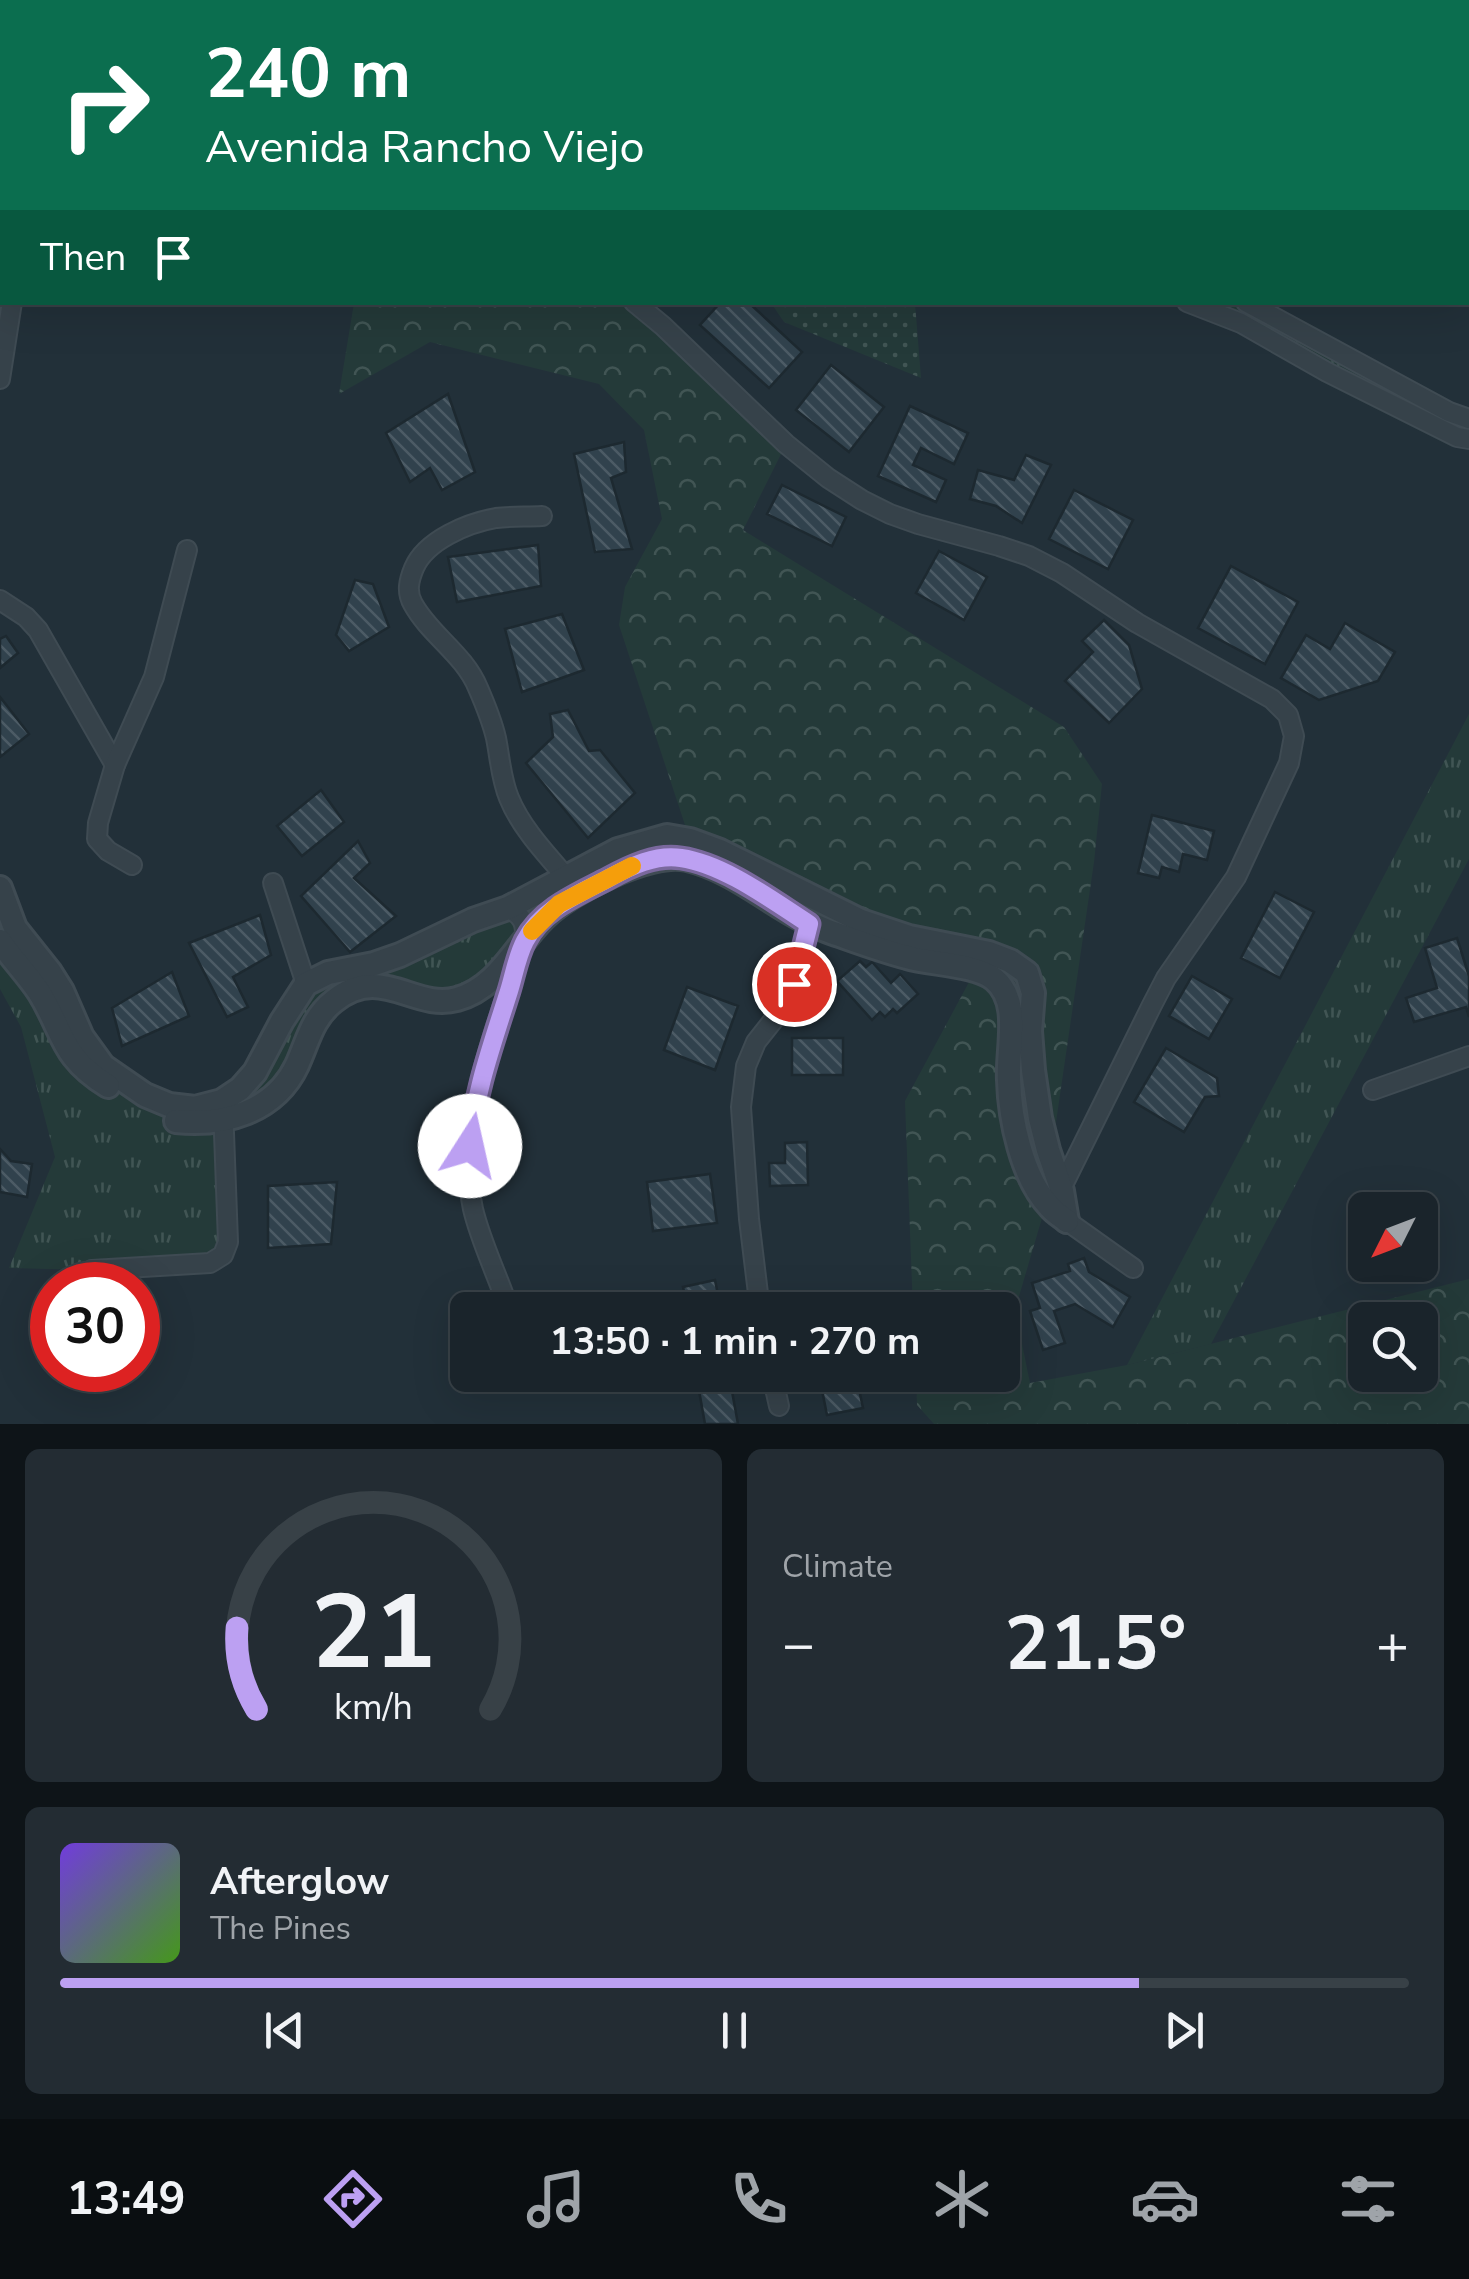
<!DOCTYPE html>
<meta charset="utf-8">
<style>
:root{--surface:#1a242b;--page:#232c33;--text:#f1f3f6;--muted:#9fa4a9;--line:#384147;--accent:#bca0f2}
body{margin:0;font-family:"Nunito Sans",sans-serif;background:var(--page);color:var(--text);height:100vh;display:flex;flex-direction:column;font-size:38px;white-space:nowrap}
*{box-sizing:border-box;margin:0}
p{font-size:32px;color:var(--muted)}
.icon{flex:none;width:55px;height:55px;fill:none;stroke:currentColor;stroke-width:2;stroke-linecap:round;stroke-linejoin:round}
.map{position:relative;height:1424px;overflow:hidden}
.sheet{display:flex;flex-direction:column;gap:25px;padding:25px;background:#0e1418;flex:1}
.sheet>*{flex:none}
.guide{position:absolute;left:0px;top:0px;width:1470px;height:305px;box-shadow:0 10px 40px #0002,0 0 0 2px var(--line);background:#0b6e4f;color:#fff;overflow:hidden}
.needle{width:65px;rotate:228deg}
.tools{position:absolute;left:1348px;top:1192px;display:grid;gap:20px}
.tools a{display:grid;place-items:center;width:90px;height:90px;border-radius:15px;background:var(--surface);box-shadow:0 10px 40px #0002,0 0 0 2px var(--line);font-size:50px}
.speed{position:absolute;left:30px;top:1262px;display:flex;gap:20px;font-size:50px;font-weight:700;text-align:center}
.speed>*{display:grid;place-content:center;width:130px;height:130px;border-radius:50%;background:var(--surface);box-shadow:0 10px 40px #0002,0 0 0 2px var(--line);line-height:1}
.speed .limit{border:15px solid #d22;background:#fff;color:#111}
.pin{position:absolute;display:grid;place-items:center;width:85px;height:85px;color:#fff;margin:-42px;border:5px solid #fff;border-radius:50%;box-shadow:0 2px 10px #0007}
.me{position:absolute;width:110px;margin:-55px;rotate:10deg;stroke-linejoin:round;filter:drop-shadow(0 0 8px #0008)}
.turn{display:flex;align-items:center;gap:35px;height:210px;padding:0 40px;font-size:45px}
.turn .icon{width:130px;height:130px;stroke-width:2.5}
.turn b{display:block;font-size:70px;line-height:85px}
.then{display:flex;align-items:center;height:95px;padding:0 40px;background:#0003;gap:20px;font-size:38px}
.big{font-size:75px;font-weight:700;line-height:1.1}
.sheet .widget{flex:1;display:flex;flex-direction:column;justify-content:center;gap:15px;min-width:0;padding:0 35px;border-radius:15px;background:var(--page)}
.sheet .dial{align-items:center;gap:0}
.dial svg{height:260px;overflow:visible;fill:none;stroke:var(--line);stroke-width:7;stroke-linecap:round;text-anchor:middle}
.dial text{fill:var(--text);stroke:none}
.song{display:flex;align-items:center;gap:30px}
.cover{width:120px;height:120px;border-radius:15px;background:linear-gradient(135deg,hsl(260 70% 55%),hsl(100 70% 35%))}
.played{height:10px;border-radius:5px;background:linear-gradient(90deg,var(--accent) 80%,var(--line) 80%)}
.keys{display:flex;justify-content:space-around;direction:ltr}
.heat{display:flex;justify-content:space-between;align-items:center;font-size:55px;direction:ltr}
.sheet .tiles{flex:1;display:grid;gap:25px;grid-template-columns:1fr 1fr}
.widget:last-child{grid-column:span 2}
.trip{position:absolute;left:450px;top:1292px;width:570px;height:100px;border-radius:15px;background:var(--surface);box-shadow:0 10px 40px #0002,0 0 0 2px var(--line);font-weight:700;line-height:100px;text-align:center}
.tab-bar{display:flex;height:160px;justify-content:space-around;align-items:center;background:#0a0e11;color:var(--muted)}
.tab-bar .icon{width:70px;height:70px}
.tab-bar .on{color:var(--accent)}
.tab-bar b{font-size:45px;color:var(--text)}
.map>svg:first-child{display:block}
.grass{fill:url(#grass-dots)}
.forest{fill:url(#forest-crowns);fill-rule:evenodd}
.park{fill:url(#park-tufts)}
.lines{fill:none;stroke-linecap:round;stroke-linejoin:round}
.river{stroke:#162937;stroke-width:28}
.building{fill:url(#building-back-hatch);stroke:#1d2930;stroke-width:2.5}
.service-casing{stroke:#3f4b53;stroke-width:14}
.minor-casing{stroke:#3f4b53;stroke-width:22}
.tertiary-casing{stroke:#3f4b53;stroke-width:28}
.service{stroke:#36424a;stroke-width:9}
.minor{stroke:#36424a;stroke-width:18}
.tertiary{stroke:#36424a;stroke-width:22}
.route-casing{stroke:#7a689d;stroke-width:25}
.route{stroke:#bca0f2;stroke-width:18}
.slow{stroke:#f59e0b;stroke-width:18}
</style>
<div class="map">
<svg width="1469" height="1424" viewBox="0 0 1469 1424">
<defs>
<pattern id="grass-dots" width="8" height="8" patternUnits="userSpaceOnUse" patternTransform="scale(2.5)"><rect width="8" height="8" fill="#243a39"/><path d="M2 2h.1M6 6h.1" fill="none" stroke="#415554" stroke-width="1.8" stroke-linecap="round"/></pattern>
<pattern id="forest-crowns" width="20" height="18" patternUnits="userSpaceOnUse" patternTransform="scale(2.5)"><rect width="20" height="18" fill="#243a39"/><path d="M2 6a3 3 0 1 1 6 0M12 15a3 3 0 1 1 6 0" fill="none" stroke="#415554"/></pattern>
<pattern id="park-tufts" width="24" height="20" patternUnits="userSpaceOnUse" patternTransform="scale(2.5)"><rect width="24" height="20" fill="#243a39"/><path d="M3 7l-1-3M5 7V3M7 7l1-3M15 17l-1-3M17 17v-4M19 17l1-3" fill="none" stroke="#415554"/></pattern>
<pattern id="building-back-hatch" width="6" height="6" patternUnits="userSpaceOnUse" patternTransform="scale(2.5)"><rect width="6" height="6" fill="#31424d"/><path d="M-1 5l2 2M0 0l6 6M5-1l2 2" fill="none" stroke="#4c5b65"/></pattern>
</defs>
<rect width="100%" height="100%" fill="#223039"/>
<g class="grass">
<polygon points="395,0 902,0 902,2 403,2"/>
<polygon points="771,303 915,303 921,378 784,322"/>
</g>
<path class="forest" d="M354,303H634L786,444L743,530L1064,727L1102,784L1094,862L1042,1218L1015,1310L1030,1383L1127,1365L1469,1279V1424H934L917,1405L916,1375H1002V1310H913L905,1101L975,971L909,937L690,840L619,625L625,587L662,519L644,430L599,384L430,342L339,394ZM1365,1320H1420V1375H1365Z"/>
<g class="park">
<polygon points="1246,302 1469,419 1469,439 1187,303"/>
<polygon points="1469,714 1469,859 1211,1344 1127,1365"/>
<path d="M667,836C706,843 738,860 773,878C816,899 858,922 905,936C934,944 1010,949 1027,974C1039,992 1029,1020 1031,1041C1034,1099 1049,1156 1059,1214C1041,1189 1022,1166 1015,1135C1011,1116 1009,1094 1009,1075C1009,1051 1017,1005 1001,987C981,963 938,966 909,958C885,952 861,942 838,934C828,931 818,928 809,924C769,905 713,853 667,857C644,859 624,870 604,880C581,893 559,901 541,921C515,949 498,984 460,998C419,1013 384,964 337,999C315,1015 308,1037 298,1062C283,1096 259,1110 224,1120L228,1242L223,1255L210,1263L92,1270L9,1268L55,1157L21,1027L0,989V888L15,928L50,972L62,991L82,1037L103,1066L145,1095L169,1105L195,1108L222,1101L240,1089L255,1073L282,1021L306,984L328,973L374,964L400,955L508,908L618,850Z"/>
</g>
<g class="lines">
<polyline class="river" points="1468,121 1469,121"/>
</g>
<g class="building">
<polygon points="721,302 748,302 802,352 769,388 700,325"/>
<polygon points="831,365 884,407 849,452 796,410"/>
<polygon points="448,394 475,472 442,490 430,468 410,482 386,433"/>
<polygon points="910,406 968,433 954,464 921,448 913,465 946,480 936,502 878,476"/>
<polygon points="624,442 626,472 611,478 632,549 595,552 574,454"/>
<polygon points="1026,455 1051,465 1022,523 996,506 970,499 978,470 1014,480"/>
<polygon points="782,485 846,517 832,546 767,514"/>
<polygon points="1074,490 1133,520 1108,569 1049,539"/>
<polygon points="538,545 541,586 457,602 448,557"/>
<polygon points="939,551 987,577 964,620 916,593"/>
<polygon points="1231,566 1298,602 1265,664 1198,628"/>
<polygon points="355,580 373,584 389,627 349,651 336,635"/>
<polygon points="562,614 584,670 522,692 505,629"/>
<polygon points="1104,620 1129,645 1142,689 1109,723 1065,681 1093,652 1082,641"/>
<polygon points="1345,623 1395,652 1378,681 1319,700 1281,678 1306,635 1330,649"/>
<polygon points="6,636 18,653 0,668 0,639"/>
<polygon points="0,697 29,734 0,757"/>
<polygon points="568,710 589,751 600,750 635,793 588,838 526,763 553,737 550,714"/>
<polygon points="321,790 344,822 302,856 277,826"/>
<polygon points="1152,815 1214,831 1207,860 1183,854 1179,872 1162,867 1159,878 1138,873"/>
<polygon points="358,841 370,863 354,878 396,916 350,952 301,896"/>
<polygon points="1275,892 1314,912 1280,978 1241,958"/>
<polygon points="260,915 271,955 233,977 248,1007 227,1017 189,943"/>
<polygon points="1457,938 1469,976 1469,1017 1466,1007 1414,1022 1406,998 1437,988 1425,948"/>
<polygon points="860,961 866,967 872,962 891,983 900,974 918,994 897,1013 893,1009 885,1017 880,1012 872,1020 837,981"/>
<polygon points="172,972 189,1016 122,1046 112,1008"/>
<polygon points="1192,976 1232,999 1209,1039 1169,1016"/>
<polygon points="687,987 738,1006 715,1070 664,1050"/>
<rect x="792" y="1038" width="51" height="37"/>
<polygon points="1166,1048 1217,1078 1219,1096 1205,1097 1184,1132 1134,1102"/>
<polygon points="807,1142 808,1185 770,1186 769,1163 785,1163 785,1143"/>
<polygon points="0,1149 11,1161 32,1164 27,1197 0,1192"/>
<polygon points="710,1174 717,1223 653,1231 647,1182"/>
<polygon points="337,1182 331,1244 268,1248 268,1186"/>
<polygon points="1084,1258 1089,1272 1130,1297 1113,1327 1075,1304 1054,1311 1065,1343 1043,1350 1030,1311 1040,1308 1032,1283 1070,1271 1068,1264"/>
<polygon points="715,1280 721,1310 688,1310 683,1287"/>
<polygon points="689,1375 729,1375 738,1424 705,1424 698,1385 690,1384"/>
<polygon points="819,1375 856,1375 863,1408 827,1415"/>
</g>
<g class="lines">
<g class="service-casing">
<polyline id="service" points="32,0 35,2"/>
</g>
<g class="minor-casing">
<g id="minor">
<polyline points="12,0 13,2"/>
<polyline points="1035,2 1035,0"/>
<polyline points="634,302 663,326 786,444 828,478 862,500 890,514 918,524 999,546 1029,556 1062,573 1137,623 1272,699 1288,715 1294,736 1289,763 1236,877 1166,978 1152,1005 1058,1195"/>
<polyline points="1187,302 1241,323 1327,372 1457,437 1469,439"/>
<polyline points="1246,302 1449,412 1469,419"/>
<polyline points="0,379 12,302"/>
<path d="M542,516C527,517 511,516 496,518C468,523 426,540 414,568C409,580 406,592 413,604C430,635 464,654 478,688C485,704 492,721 496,738C500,758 501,779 509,798C522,830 550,858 572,884"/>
<polyline points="0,600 26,617 38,630 115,765"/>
<polyline points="132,865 108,851 97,839 98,823 115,765 154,677 187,550"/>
<polyline points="273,883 306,984"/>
<path d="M508,908C523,916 526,923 525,940C499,1020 455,1124 473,1209C481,1243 498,1276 509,1310"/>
<polyline points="1373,1090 1469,1056"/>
<polyline points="1067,1221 1133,1268"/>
<polyline points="92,1270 210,1263 223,1255 228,1242 223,1106"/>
<polyline points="760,1310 749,1219 741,1107 746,1066 756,1042 779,1013 794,983 809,924"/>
<polyline points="772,1375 779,1406"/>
</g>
</g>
<g class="tertiary-casing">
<g id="tertiary">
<polyline points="0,888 15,928 50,972 62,991 82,1037 103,1066 145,1095 169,1105 195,1108 222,1101 240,1089 255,1072 282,1021 306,984 328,973 374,964 400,955 473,920 508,908 618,850 667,836 690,840 720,851 861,921 909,937 989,953 1010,961 1027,973 1033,993 1030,1031 1033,1070 1040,1118 1048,1150 1062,1191 1067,1221"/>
<path d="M0,941C12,959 27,974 39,992C65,1034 60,1056 108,1086"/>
<path d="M176,1121C224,1126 275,1112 297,1065C308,1041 312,1018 334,1001C381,963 414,1011 457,999C498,988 516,945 544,918C570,892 650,850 687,859C739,871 778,913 828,931C854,940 880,950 907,957C930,964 975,964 994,979C1022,1002 1007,1048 1009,1080C1010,1119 1022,1178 1050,1207C1055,1213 1062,1217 1067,1221"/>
</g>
</g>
<use href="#service" class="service"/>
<use href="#minor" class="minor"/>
<use href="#tertiary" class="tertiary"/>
</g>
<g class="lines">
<g class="route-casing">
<path id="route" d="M470,1146C474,1094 493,1042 509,991C514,975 517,956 525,941C542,908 579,894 609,878C631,866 656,854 681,858C724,864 773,901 809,924L794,984"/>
</g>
<use href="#route" class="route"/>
<polyline class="slow" points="532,931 559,904 632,866"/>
</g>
</svg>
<div class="tools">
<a><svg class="needle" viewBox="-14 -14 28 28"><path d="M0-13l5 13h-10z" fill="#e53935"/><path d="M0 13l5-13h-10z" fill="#9fa4a9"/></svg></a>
<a><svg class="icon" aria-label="search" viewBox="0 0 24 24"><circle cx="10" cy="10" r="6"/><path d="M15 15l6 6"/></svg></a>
</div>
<div class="speed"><div class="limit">30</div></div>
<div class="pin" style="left:794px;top:984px;background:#d93025"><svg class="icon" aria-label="arrive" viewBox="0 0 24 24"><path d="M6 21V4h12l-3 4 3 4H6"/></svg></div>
<svg class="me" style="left:470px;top:1146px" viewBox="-20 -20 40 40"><circle r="19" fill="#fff"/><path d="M0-13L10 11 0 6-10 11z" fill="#bca0f2"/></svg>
<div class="trip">13:50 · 1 min · 270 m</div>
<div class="guide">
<div class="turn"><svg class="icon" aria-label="right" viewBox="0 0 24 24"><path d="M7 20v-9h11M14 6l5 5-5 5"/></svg><div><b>240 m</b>Avenida Rancho Viejo</div></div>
<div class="then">Then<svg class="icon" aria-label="arrive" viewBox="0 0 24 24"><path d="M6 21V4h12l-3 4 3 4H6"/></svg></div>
</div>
</div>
<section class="sheet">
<div class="tiles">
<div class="widget dial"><svg viewBox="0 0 100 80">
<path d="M14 69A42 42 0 1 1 86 69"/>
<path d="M14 69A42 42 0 0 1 8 44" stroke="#bca0f2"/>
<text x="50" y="56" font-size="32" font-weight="700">21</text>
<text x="50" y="72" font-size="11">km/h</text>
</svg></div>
<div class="widget"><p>Climate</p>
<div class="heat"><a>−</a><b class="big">21.5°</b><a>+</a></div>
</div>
<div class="widget">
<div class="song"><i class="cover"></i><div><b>Afterglow</b><p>The Pines</p></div></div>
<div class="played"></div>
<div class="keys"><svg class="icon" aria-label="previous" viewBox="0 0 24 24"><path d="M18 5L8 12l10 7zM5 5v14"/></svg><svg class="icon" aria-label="pause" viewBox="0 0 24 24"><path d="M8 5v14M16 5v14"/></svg><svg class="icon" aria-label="next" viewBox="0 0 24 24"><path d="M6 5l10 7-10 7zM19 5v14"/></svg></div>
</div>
</div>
</section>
<nav class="tab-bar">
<b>13:49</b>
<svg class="icon on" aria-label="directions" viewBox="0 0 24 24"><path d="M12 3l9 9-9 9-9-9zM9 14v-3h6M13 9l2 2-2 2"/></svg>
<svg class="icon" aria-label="music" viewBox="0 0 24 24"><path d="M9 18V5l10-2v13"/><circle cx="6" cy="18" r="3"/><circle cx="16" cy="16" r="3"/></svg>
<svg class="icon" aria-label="phone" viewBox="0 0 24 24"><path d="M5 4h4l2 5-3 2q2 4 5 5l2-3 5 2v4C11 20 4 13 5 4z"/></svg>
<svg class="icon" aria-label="climate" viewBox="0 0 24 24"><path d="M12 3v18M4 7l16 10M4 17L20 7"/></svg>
<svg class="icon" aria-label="car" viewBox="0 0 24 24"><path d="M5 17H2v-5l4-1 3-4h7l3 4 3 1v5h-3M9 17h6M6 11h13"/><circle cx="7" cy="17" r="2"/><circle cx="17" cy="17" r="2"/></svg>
<svg class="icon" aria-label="filters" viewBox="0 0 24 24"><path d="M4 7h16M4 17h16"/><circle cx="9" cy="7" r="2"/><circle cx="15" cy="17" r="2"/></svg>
</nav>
